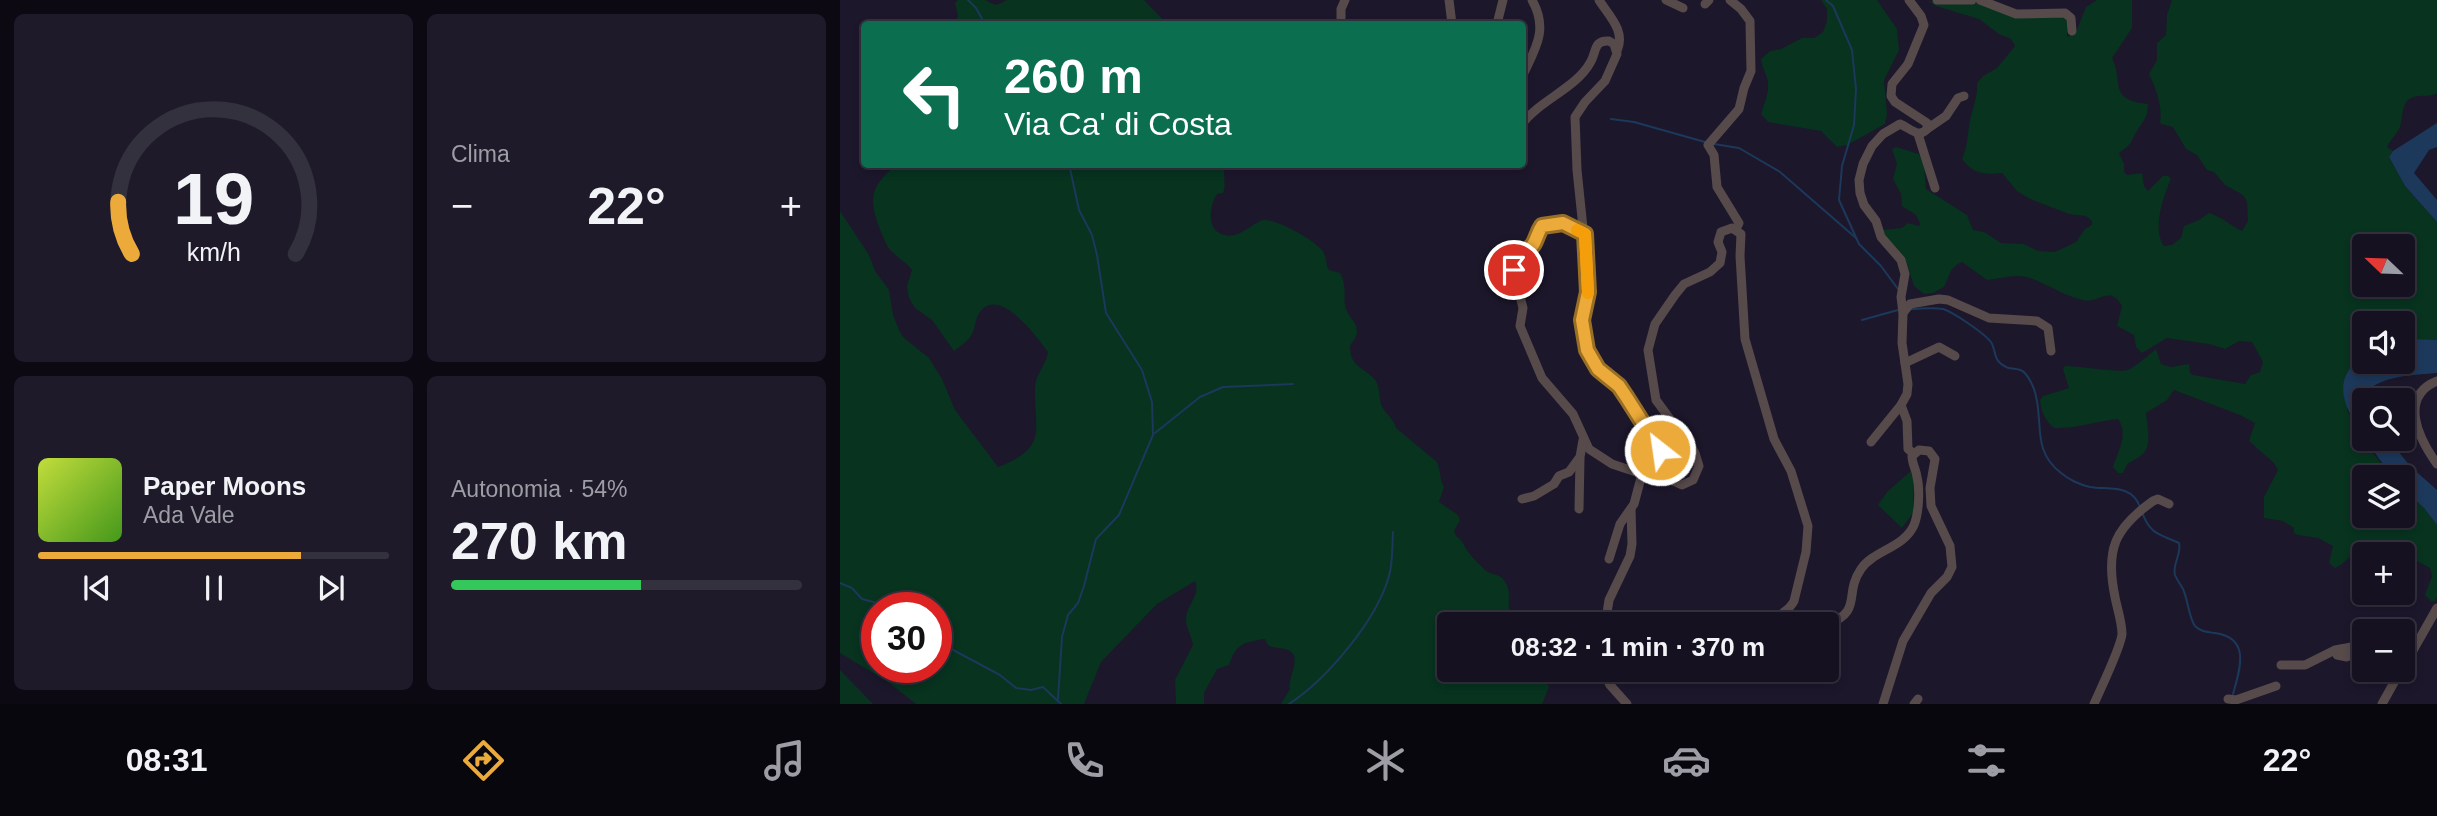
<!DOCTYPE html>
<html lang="it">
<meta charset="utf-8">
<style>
:root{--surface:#151120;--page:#1e1a29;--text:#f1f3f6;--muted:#9d9da5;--line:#34313e;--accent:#ebaa39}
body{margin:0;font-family:Helvetica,sans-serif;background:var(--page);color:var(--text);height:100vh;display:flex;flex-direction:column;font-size:26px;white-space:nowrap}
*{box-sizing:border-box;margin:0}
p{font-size:23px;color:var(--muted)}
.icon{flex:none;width:38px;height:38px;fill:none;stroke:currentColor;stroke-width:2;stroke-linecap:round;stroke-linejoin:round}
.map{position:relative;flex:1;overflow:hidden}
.panel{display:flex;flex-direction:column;gap:14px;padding:14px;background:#0c0912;width:840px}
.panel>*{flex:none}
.top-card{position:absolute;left:21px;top:21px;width:665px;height:147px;border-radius:7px;box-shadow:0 4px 10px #0003,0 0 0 2px var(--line);background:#0b6e4f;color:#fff;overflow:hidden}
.needle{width:46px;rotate:293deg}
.buttons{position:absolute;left:1512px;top:234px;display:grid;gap:14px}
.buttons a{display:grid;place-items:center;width:63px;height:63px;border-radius:7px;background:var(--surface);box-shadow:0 4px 10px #0003,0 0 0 2px var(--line);font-size:35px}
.speed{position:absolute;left:21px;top:592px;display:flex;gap:14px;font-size:35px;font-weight:700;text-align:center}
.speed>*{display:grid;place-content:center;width:91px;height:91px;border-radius:50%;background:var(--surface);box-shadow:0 4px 10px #0003,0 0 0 2px var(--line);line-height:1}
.speed .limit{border:10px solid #d22;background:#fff;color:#111}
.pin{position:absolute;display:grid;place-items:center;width:60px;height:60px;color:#fff;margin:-30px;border:4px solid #fff;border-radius:50%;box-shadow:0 2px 7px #0007}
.me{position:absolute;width:77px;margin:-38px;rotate:330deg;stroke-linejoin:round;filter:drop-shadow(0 0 5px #0008)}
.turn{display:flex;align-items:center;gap:24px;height:147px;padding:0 28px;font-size:32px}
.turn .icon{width:91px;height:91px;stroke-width:2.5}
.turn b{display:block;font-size:49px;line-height:60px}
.big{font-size:52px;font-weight:600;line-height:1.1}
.panel .tile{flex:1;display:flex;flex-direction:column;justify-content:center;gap:10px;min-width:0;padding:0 24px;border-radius:10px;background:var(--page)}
.panel .dial{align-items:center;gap:0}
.dial svg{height:182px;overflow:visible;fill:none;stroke:var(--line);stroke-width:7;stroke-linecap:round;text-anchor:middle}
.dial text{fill:var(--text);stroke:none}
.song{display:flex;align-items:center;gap:21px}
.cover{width:84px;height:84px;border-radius:10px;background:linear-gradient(135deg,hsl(70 70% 55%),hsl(100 70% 35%))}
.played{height:7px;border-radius:4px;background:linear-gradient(90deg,var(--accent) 75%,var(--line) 75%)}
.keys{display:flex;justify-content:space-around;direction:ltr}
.heat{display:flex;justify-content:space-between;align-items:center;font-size:38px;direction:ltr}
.charge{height:10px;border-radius:5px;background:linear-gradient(90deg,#34c759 54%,var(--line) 0)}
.panel .tiles{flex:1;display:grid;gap:14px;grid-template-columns:repeat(2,1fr)}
.trip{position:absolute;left:597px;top:612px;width:402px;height:70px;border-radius:7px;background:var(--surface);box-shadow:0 4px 10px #0003,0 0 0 2px var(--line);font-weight:600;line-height:70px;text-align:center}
.menu{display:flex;height:112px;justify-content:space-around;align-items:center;background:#08070d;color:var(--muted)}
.menu .icon{width:49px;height:49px}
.menu .current{color:var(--accent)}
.menu b{font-size:32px;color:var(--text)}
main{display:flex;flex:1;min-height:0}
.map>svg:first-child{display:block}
.green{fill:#07331f;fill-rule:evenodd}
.water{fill:#1c385b}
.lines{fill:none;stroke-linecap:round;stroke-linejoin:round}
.stream{stroke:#1c385b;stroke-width:2}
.minor{stroke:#574a4b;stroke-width:9}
.route-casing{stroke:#996e25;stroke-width:18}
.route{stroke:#ebaa39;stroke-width:12}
.slow{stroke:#f59e0b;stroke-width:12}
</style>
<main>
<section class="panel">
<div class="tiles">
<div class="tile dial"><svg viewBox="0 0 100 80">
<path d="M14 69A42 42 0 1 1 86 69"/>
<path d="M14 69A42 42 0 0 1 8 46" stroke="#ebaa39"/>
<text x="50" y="56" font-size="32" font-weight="700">19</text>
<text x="50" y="72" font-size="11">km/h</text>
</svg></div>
<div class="tile"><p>Clima</p>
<div class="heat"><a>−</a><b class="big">22°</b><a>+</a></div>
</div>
<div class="tile">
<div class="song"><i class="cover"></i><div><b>Paper Moons</b><p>Ada Vale</p></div></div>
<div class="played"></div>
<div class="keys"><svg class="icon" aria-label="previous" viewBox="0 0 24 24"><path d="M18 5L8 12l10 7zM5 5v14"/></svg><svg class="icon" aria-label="pause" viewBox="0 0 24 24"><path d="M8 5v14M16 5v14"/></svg><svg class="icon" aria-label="next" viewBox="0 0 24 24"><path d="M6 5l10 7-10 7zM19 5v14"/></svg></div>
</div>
<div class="tile"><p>Autonomia · 54%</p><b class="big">270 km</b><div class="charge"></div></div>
</div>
</section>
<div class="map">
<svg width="1597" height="704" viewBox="0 0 1597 704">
<rect width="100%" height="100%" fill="#1c172b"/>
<g class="green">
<polygon points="118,0 145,0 156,5 167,0 304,0 327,24 116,24 118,15 115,3"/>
<path d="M981,0H1037L1057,29L1059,50L1044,80L1047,114L1045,124L1007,145L997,147L981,131L928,122L921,114C924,104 929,93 928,83C927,75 922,68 921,59L930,51L941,49L962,38H974L983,32L987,21V9Z"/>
<path d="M1257,0H1292V28L1272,58C1284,81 1267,100 1308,104C1307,119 1305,118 1297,131C1289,144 1294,142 1279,153L1284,164V172L1287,175L1302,173L1304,186L1308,191L1323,176H1328L1331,179C1323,197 1312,229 1324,246L1332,245L1341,238L1344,226L1359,220L1369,213C1381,216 1391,226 1402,231L1408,221L1407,202L1403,195L1385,185L1374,172L1367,170L1357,155L1346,149L1333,127L1321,124L1320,121C1323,108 1315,86 1309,74L1317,60V43L1326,35L1327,15L1332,0H1597V93C1589,98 1583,94 1574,97C1561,100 1563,117 1560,127C1557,134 1550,140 1547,147L1553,151L1549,157L1565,186L1597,222V340H1563V324H1524V355L1522,357L1507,410L1533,453L1553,478H1524V516H1563V488L1584,508L1597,525V597L1595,601H1591L1585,595L1592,576L1590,568C1569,558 1542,535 1521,548C1511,554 1505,564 1495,568L1489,563L1493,546L1478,538L1458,535L1454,533V528L1443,521L1424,518V497L1438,470L1434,463L1409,441L1415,423L1400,415L1334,390L1327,400L1306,413C1307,428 1314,448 1299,457C1288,464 1288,461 1283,473H1278L1273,467C1278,451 1289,434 1278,419C1256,421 1236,429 1214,428C1205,420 1201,412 1200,400L1203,396L1229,388L1223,369L1225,366C1238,366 1281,373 1288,370C1298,365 1307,356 1316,349L1321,364L1331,367L1349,364L1350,373L1353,375L1405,384L1411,375L1420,372L1423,362L1412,342L1399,341L1385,349L1369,344L1327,338L1302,353L1296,347L1294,335L1277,326L1282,306C1270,284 1259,304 1243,300C1223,296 1203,281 1186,277C1173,274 1159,279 1147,280L1122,262C1109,267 1110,276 1104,287L1093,293L1084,294L1074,286L1065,258L1044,234L1042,230L1062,228L1068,223L1079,226L1080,223L1076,215L1062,206L1061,194L1053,179L1057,164L1052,149L1056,147L1079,154L1084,165L1086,189L1127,215L1133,230L1144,232L1161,243L1184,244L1198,251L1215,252L1236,242L1245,229L1252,225V221L1246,216L1229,214L1190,199L1177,191L1162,173C1145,175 1133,174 1122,159C1127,147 1127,140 1129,127C1131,111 1138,99 1137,83L1143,76L1157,68L1175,46L1171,39L1159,34L1139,19L1096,6L1088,1L1104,4L1139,3L1160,11L1222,14L1228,18L1227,37L1236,32L1246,7ZM1524,247H1563V285H1524Z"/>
<path d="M57,164L385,165C382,174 387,184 383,193L377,194C369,206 366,232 385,235C399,238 408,227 420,221C432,215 474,240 482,250C487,256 485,263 489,270L500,273C509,289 501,301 507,311C510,319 517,322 517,331C517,338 513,340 510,346C510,369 527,368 536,381C540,389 539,396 541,404C544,413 554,418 556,428L597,462C601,470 599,479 604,487L599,502L618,515L620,520L614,531L616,536C624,541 623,546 629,553C633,558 639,564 644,569C649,575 658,573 663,579C678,596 656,612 685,625H609V670H700L709,687L702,704H441L450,689C447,678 462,659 450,651C444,647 435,649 428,645L425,639C403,642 396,644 389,665L377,669L364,693V704H336L335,680L353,645C352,636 345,627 346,618C347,604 361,595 355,581L317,604L261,662L244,704H76L48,682L0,653V211L29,255L35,271L49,290L53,315L59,330L64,338L89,358L102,379L115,410L158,467C209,447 194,431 195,388C195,374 206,366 208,352C196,336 157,282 138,315C135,321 135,330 131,336C127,342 119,347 114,351L92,320L75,308L69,298L67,286L72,270C66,262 58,258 51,251C46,246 44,238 41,232C28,200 29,187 57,164ZM37,607H96V667H37Z"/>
<polygon points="1071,471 1074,478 1073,513 1062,528 1038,505 1047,492"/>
<polygon points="0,670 33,704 0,704"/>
</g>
<g class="water">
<polygon points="1597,123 1597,147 1589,150 1574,173 1597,200 1597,222 1565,186 1549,157 1553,151"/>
<path d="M1569,339L1597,340V373C1578,375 1535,375 1526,395C1521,406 1524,425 1524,438C1506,408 1488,381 1524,355V362H1563V340Z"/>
<polygon points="1525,439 1548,439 1571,467 1597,490 1597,525 1584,508 1563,488 1563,478 1553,478"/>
</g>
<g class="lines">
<g class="stream">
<polyline points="128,0 136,8 145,24"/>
<polyline points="986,0 993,6 1012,50 1016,89 1014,125 1002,166 999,200 1019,244 1041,266 1058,289"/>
<polyline points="771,119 794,122 865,142"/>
<polyline points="874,144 899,148 940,172 1016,238"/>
<path d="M1071,309C1081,309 1092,307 1103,309C1113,312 1144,333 1151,342C1155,348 1154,357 1159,362C1174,377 1181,357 1194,389C1205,420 1190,449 1221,473C1228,479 1240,485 1250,487C1269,490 1292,484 1300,507"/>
<polyline points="1022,320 1058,310"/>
<polyline points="315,433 360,397 383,387 453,384"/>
<path d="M1302,512C1310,535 1320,534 1339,543C1342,554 1332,564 1335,575C1337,580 1341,585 1343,589C1348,600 1349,618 1355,626C1361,632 1368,632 1375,633C1411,638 1400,669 1393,694"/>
<polyline points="0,583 12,588 22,599 52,607"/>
<polyline points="96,638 115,651 160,675 176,688 191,690 203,687 221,704"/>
<polyline points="218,699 222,637 228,615 238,603 244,586 256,539 279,515 313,435 312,402 302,370 266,313 257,255 252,235 239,210 229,164"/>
<path d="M449,704C487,679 537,620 549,576C553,563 552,546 553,532"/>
</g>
<g class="minor">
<polyline points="609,0 612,24"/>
<path d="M759,0C769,16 786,31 777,51"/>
<polyline points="826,0 843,8"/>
<polyline points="890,0 901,9 910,21 911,71 904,88 899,109 868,145 874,155 877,187 899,223 896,229"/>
<polyline points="1097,0 1132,0"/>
<polyline points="1140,0 1176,14 1225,13 1231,18 1232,31"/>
<polyline points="865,4 869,0"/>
<polyline points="501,24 501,9 505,0"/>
<polyline points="657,24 663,0"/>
<path d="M682,77C695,49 709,30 692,0"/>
<path d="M682,124C700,100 736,88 750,63C757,52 753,40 769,41L774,44L777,54L765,81L745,102L735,117L737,170L748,276V292L742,320L744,340L746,350L754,363L779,386L801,418L818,446L825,472L831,480L842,485L853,480L859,466L855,453L816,400L808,350L815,324L835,295L844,284L870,272L880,263L882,252L878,242L881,232L892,228L901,234L900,256L905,339L934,439L951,471L968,526L966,552L954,601C949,612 937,613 934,625"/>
<polyline points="1087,129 1106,116 1118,98 1124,96"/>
<polyline points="1078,134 1095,188"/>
<polyline points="648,164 657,164"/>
<path d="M745,234L723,223L703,226C695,236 697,246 684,251L674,273L683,308L680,326L702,378L733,414L749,449L772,464L802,474L794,504L780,524L769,559"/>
<polyline points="1063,313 1070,304 1099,299 1108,300 1149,318 1197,321 1208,328 1211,351"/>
<polyline points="1065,363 1099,347 1115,356"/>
<path d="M1597,381C1558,397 1579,439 1597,464"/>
<polyline points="1061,405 1067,421 1068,449 1073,453"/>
<path d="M1031,442L1061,405L1067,394L1068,384L1062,343L1063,313L1061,297L1065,274L1061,260L1041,237L1036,221L1024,205L1020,193L1019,180L1023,164L1032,146L1043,134L1060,124C1070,128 1079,139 1087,129V123L1055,102L1051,96L1052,84L1068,64L1084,25L1081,16L1069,0"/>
<polyline points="682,499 694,496 714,484 719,476 729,472 740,457 743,440"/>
<polyline points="739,509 740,459"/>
<polyline points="762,625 767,613 769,600 790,556 792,544 791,509"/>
<path d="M987,625C1024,610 1003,595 1021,569C1034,550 1064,548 1074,525C1079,513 1080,489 1077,477C1076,469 1072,464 1072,456L1079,450L1089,451L1095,459L1090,488L1091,506L1110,546L1112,567L1107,577L1091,593L1063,641L1043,704"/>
<polyline points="1563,642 1575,646"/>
<polyline points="1497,655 1507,657 1517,646 1524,643"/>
<polyline points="1441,665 1465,665 1495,650 1517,646"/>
<polyline points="1563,668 1597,608"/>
<polyline points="763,670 770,685 787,704"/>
<polyline points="1388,699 1396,700 1436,686"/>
<polyline points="1074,704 1078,699"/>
<path d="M1254,704C1260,690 1281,647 1282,634C1282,622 1277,608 1275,597C1265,549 1275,528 1313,501L1318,499L1329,504"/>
<polyline points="1542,704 1561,670"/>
</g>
</g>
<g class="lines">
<g class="route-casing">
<path id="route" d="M674,270L684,251C697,247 695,236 702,226L723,223L745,234L748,292L742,320L747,350L758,369L779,386L787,398L820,450"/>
</g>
<use href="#route" class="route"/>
<polyline class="slow" points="737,230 745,234 748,293"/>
</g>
</svg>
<div class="buttons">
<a><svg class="needle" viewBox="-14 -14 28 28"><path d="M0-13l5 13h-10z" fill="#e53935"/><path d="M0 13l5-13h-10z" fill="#9d9da5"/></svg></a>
<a><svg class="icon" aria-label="sound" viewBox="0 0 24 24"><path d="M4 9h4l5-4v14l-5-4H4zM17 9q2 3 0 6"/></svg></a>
<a><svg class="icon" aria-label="search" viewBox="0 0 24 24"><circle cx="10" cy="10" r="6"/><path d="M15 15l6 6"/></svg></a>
<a><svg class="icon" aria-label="layers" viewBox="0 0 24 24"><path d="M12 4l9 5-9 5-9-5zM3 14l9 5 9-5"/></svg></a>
<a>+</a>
<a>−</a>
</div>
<div class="speed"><div class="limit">30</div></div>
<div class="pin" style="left:674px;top:270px;background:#d93025"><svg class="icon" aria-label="arrive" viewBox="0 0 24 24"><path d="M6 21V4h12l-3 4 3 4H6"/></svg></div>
<svg class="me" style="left:820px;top:450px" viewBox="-20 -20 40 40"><circle r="17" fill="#ebaa39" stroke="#fff" stroke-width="3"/><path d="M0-11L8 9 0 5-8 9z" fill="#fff"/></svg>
<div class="trip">08:32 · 1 min · 370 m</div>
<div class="top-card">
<div class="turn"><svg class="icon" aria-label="left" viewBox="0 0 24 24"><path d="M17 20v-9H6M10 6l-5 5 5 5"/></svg><div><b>260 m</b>Via Ca' di Costa</div></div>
</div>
</div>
</main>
<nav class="menu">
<b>08:31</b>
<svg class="icon current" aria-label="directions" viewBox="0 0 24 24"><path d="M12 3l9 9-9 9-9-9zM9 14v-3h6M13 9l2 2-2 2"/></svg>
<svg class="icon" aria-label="music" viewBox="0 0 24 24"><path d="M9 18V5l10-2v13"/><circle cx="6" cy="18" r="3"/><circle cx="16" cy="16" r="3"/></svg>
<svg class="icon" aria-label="phone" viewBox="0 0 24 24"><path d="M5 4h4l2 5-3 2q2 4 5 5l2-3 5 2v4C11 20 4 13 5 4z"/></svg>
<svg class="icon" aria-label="climate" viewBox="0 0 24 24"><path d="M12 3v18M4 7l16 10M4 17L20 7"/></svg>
<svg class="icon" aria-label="car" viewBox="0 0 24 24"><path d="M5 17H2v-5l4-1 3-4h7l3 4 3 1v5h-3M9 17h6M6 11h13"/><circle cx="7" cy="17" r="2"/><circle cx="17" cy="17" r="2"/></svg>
<svg class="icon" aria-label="filters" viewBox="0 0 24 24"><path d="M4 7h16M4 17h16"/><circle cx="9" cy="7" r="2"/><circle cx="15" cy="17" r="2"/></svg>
<b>22°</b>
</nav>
